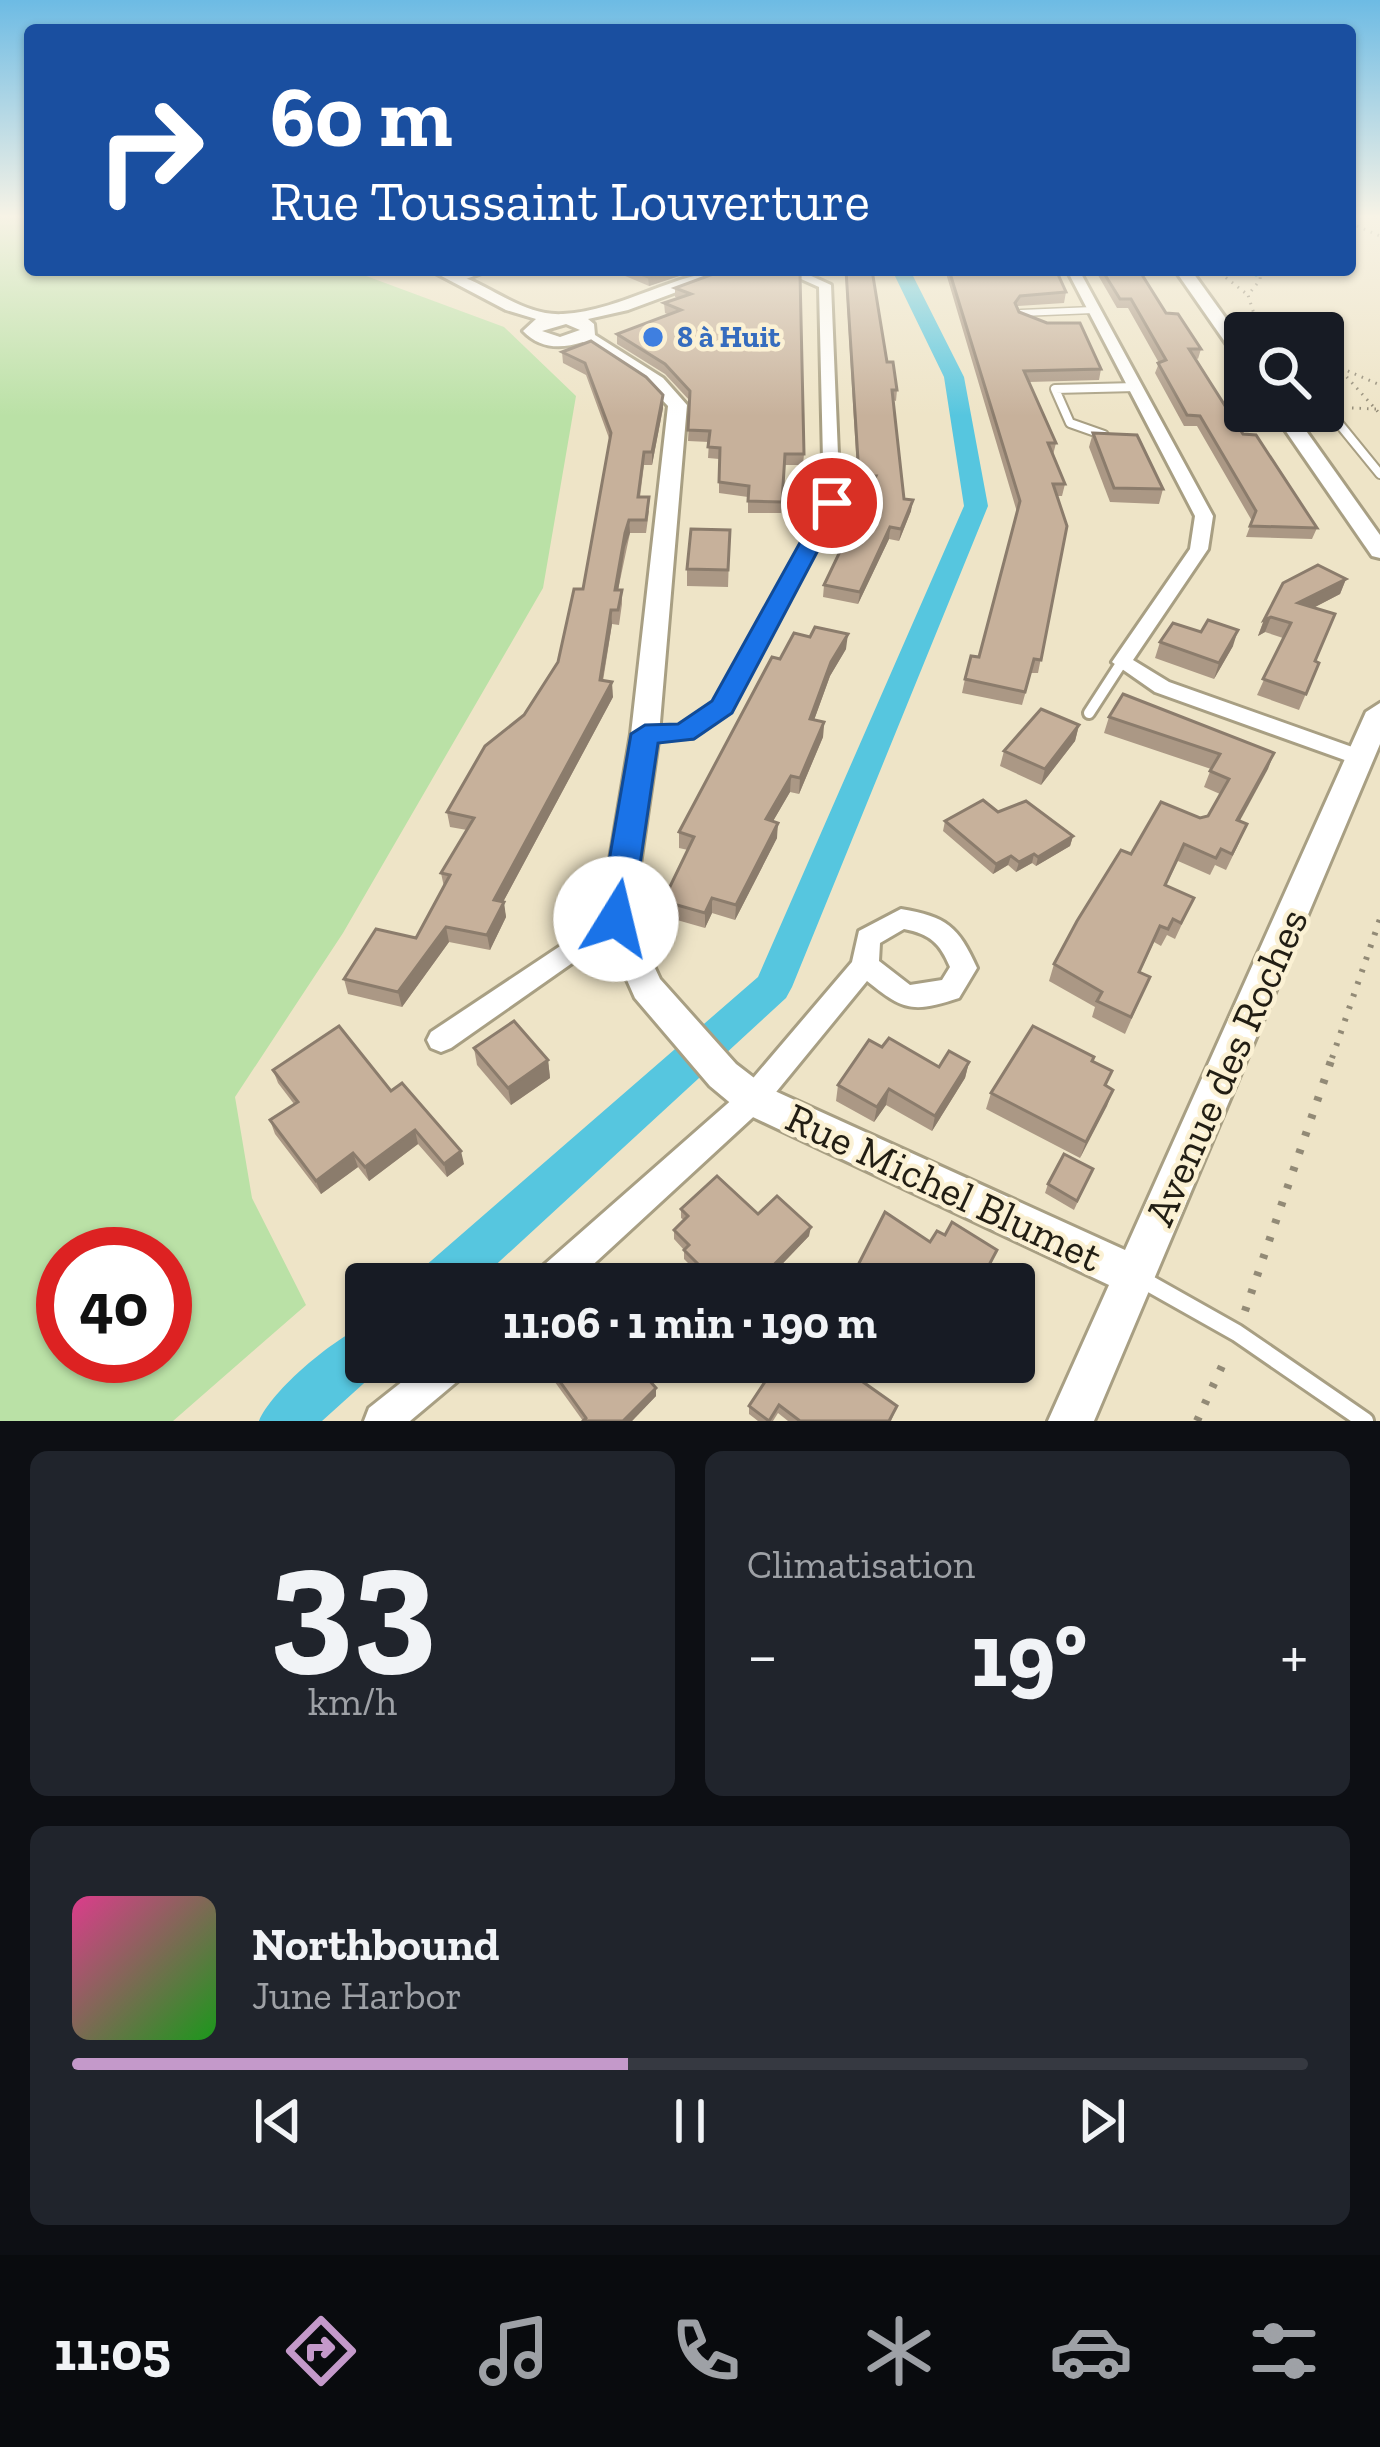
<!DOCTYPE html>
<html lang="fr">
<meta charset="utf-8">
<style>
:root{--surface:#171b24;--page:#20242c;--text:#f1f3f6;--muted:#9ea1a6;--line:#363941;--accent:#c499ca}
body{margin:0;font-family:"Zilla Slab",serif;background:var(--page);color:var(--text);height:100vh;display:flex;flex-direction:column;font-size:45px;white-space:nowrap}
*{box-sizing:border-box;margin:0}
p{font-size:39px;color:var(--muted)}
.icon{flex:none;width:66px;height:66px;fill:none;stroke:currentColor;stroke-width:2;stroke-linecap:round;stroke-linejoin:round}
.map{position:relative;height:1421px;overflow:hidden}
.panel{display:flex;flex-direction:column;gap:30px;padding:30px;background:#0d0f14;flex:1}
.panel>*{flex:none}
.banner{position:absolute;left:24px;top:24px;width:1332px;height:252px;border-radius:12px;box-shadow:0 3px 9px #0004;background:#1a4fa0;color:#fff;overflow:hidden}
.tools{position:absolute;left:1224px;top:312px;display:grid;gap:24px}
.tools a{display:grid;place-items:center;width:120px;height:120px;border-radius:12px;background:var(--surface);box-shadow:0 3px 9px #0004;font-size:60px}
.speed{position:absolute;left:36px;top:1227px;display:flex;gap:24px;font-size:60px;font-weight:700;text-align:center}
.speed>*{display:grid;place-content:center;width:156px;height:156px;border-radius:50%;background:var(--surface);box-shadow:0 3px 9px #0004;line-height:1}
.speed .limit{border:18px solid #d22;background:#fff;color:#111}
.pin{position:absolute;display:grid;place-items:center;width:102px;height:102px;color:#fff;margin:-51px;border:6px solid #fff;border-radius:50%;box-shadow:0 3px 12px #0007}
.me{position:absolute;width:132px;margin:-66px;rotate:9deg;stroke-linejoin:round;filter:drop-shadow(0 0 9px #0008)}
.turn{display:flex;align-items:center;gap:42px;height:252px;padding:0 48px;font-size:54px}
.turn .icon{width:156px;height:156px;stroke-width:2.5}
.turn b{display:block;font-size:84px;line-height:102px}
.big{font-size:90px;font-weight:700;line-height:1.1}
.panel .tile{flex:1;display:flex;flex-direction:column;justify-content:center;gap:18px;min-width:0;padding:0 42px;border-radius:18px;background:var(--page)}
.panel .dial{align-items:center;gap:0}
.dial b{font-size:156px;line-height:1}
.song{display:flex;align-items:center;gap:36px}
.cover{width:144px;height:144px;border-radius:18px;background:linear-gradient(135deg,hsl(330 70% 55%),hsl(120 70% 35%))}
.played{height:12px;border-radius:6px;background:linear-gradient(90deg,var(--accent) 45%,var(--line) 45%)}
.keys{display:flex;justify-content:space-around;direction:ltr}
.heat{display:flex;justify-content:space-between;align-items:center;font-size:66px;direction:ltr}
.panel .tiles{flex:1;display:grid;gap:30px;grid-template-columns:1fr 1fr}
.tile:last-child{grid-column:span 2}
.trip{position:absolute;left:345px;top:1263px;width:690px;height:120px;border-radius:12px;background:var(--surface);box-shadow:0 3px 9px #0004;font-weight:700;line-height:120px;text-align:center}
.tab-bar{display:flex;height:192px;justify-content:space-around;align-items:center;background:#090b0e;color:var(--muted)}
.tab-bar .icon{width:84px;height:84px}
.tab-bar .selected{color:var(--accent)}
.tab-bar b{font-size:54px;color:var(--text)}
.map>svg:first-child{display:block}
.green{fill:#bae1a6;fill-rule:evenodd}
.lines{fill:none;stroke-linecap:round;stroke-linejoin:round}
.canal{fill:#56c6df;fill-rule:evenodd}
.service-far3-casing{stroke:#a89f83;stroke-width:9}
.service-far2-casing{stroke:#a89f83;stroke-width:12}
.service-far1-casing{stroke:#a89f83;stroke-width:16}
.service-casing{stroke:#a89f83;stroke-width:22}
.minor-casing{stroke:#a89f83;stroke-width:6}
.tertiary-casing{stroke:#a89f83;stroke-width:6}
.path-far2{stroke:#928a76;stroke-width:3;stroke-dasharray:1.5 6;stroke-linecap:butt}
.path-far1{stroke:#928a76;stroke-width:6;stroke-dasharray:3 10;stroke-linecap:butt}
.path{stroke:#928a76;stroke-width:8;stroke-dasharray:4.5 14;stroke-linecap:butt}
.service-far3{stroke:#fff;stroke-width:6}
.service-far2{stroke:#fff;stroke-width:8}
.service-far1{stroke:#fff;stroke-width:10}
.service{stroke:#fff;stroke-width:16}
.minor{fill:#fff;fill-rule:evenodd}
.tertiary{fill:#fff;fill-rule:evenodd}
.wall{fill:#ab9885}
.shaded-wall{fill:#8b7c6c}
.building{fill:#c7b19b;stroke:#8b7c6c;stroke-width:3}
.route{fill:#1a73e8;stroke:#114b97;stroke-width:3}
.shop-dot{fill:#3f7fe0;stroke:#fbf1d4;stroke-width:4.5}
.labels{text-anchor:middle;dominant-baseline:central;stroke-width:9;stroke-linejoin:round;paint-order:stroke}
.far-shop-label{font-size:30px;font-weight:bold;fill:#366cbe;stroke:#fbf1d4;text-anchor:start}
.near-street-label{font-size:42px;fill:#221e14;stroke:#fbf1d4}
</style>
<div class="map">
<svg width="1380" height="1421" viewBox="0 0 1380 1421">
<rect width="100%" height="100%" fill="#eee4c7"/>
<path class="green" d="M0,217H30V270H350L504,327L576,396L543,588L343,933L235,1097L252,1198L306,1305L173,1421H0ZM63,1254H165V1356H63Z"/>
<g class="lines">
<g class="canal">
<polygon points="892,270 910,270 964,377 988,506 792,987 786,998 475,1284 418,1284 424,1267 758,977 964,506 944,377"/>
<polygon points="1246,270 1264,270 1265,272 1256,277"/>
<path d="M366,1325V1362H385L383,1366L322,1421H259C272,1390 334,1338 366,1325Z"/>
</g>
<g class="service-far3-casing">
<polyline id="service-far3" points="1030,323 1021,313 1093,310"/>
</g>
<g class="service-far2-casing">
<g id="service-far2">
<polyline points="1323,404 1380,474"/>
<polyline points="1104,435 1070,423 1055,389 1136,387"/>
</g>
</g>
<g class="service-far1-casing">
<polyline id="service-far1" points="1089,713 1122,662"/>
</g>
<g class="service-casing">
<polyline id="service" points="1143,1280 1237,1333 1365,1421"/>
</g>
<g class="minor-casing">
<g id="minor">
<polygon points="471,270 489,270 456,283 450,279"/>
<polygon points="781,270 798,270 831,285 840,503 730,711 692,738 637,739 634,734 637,729 679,726 715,702 824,503 819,287"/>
<polygon points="1067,270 1079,270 1213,516 1208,549 1133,660 1169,682 1369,753 1372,758 1369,763 1353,763 1155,692 1112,662 1190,549 1195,516"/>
<polygon points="616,909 625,912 629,919 625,926 451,1048 441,1052 431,1048 427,1040 431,1032"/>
<path d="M901,909C947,917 958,926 977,968L959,998C913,1013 904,1011 867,981L763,1108L572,1284H532L536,1272L743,1090L852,962L859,931ZM904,929C930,934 940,943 950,967L942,980L910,985L879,961L880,943Z"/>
<polygon points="427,1362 471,1362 466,1374 410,1421 364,1421 369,1408"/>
</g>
</g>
<g class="tertiary-casing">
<g id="tertiary">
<path d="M430,270C477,270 515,317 563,314C623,311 676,270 736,270L628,310L588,319L594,324L595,335L663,378L687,405L659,734L632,919L660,979L736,1064L766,1087L1125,1250L1366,712L1380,703V744L1094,1421H1048L1109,1285L740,1111L710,1086L635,998L600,919L631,734L668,406L649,386L583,342C561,349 540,349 523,331L536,319L506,310ZM566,324L580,330L560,337L542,331Z"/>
<polygon points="1175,270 1191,270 1245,345 1245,363 1239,362"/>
<polygon points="1272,411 1292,411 1380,535 1380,558 1372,556"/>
</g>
</g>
<g class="path-far2">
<polyline points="1350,223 1380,236"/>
<polyline points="1261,270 1260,280 1248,295 1255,317 1270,333"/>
<polyline points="1220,273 1248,295"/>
<polyline points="1323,360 1336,365 1380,414"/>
<polyline points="1341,368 1380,385"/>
<polyline points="1352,408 1376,409"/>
</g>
<polyline class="path-far1" points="1332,1058 1380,919"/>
<g class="path">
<polyline points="1245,1311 1333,1055"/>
<polyline points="1197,1421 1227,1355"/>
</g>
<use href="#service-far3" class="service-far3"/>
<use href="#service-far2" class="service-far2"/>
<use href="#service-far1" class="service-far1"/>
<use href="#service" class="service"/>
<use href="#minor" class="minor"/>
<use href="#tertiary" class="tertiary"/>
</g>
<g class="wall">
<polygon points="611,270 708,270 691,272 649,286"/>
<polygon points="724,270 804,454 803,465 785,465 781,513 748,513 748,497 719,493 719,459 708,458 709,442 688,441 690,401 665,374 617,344 617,334 669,315 665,313 664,303 678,298 675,297 675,288"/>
<polygon points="845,270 872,270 887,362 897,390 896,401 893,400 904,499 911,511 899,541 889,539 858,604 823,597 824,585 871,487 858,487"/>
<polygon points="945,270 1056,270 1066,292 1064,303 1018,306 1019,312 1101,369 1099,380 1029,382 1056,443 1053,455 1065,484 1062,496 1057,496 1067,526 1038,673 1031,673 1022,705 962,693 965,679 979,657 1017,512"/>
<polygon points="1095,270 1139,270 1166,313 1201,349 1198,359 1196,358 1243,434 1317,528 1312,539 1246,537 1252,521 1197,426 1184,426 1155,373 1159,363 1128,308 1117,308"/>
<polygon points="562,352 663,395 663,408 652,465 644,465 640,497 649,511 646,533 630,533 618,590 622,590 622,604 619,625 612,624 603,681 613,697 503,902 506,917 490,950 449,942 402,1007 348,994 344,979 416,938 444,887 441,873 467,830 450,827 447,812 524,715 558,662 583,589 610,441 586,375 563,363"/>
<polygon points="1093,433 1163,489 1159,504 1110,502 1089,447"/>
<polygon points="730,530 728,587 687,586 687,569"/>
<polygon points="1346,579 1340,594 1313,608 1315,661 1319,663 1299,710 1257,695 1283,638 1265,632 1258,636 1264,620"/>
<polygon points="1160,642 1233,646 1214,679 1155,658"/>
<polygon points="846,649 830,676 814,720 824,722 823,737 799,794 790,792 773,821 777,838 735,920 712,913 705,928 663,916 663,901 688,850 679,848 679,832 780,659"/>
<polygon points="1109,717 1274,753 1239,821 1240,841 1226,870 1215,865 1210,875 1178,861 1166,885 1194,898 1175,939 1167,935 1161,946 1154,942 1140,972 1150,977 1125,1034 1092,1017 1095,1007 1049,981 1054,964 1131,854 1200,818 1208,816 1220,794 1204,787 1211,769 1104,733"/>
<polygon points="1079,725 1075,741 1041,785 1000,766 1004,751"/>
<polygon points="998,812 1073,836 1070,846 1036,866 1032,863 1016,872 1008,865 993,874 943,831 945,821"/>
<polygon points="882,1047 939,1067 969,1062 965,1078 932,1131 886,1105 874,1122 836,1101 838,1085"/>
<polygon points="474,1048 548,1060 550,1078 511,1105 477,1065"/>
<polygon points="1092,1061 1112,1071 1106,1086 1113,1090 1080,1158 986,1109 991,1093"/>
<polygon points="273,1070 391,1091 464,1164 447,1177 418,1144 369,1181 358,1167 321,1194 275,1134 270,1120 294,1104 278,1083"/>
<polygon points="1093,1169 1074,1210 1045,1193 1048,1184"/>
<polygon points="681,1209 758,1214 809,1236 763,1284 709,1284 684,1259 684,1250 674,1239 674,1230 684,1220 681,1218"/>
<polygon points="945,1235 997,1250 982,1284 850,1284 852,1277"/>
<polygon points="545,1363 656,1388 656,1396 632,1421 583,1421 547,1371"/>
<polygon points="842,1367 897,1406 891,1421 788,1421 778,1413 773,1421 758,1421 749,1414 749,1406"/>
</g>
<g class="shaded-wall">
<polygon points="669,270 708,270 691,272 649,286 648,277"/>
<polygon points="663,395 663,408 652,465 652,452"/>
<polygon points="913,500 911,511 899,541 901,529"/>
<polygon points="629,520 630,533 625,547 616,604 615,590 625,533"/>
<polygon points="890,527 889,539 858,604 860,592"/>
<polygon points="1346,579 1340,594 1292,619 1298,603"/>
<polygon points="611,610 612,624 600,695 600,680"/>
<polygon points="1271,617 1265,632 1258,636 1264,620"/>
<polygon points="1238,630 1233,646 1214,679 1219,663"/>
<polygon points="848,634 846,649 830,676 809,734 810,719 831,662"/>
<polygon points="612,682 613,697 496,915 494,900"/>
<polygon points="824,722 823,737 799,794 800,778"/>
<polygon points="1079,725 1075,741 1041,785 1045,769"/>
<polygon points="1274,753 1268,769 1231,837 1237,820"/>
<polygon points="791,776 790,792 765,835 766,819"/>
<polygon points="778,823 777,838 735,920 736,905"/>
<polygon points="1073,836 1070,846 1036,866 1038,857"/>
<polygon points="1034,854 1032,863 1016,872 1019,862"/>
<polygon points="1011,856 1008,865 993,874 996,864"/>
<polygon points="712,898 712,913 705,928 705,913"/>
<polygon points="504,902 506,917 490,950 487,935"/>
<polygon points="446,927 449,942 402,1007 398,992"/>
<polygon points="548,1060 550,1078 511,1105 508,1088"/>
<polygon points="969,1062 965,1078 932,1131 935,1116"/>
<polygon points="889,1089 886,1105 874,1122 877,1107"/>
<polygon points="1113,1090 1107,1106 1080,1158 1086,1142"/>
<polygon points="415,1130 418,1144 369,1181 365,1167"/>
<polygon points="461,1151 464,1164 447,1177 444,1164"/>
<polygon points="353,1153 358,1167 321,1194 316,1181"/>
<polygon points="811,1227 809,1236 763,1284 755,1284"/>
<polygon points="656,1388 656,1396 632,1421 623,1421"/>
</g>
<g class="building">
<polygon points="631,270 669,270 648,277"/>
<polygon points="724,270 791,270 800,274 804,454 785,454 782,502 748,501 749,486 719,482 720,448 708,447 710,431 688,430 690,391 665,364 617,334 681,310 664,303 691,294 675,288"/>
<polygon points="846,270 872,270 887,362 893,362 897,390 892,390 904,499 913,500 901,529 890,527 860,592 824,585 876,476 859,476"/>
<polygon points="949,270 1056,270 1066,292 1020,296 1015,303 1019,312 1047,323 1080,323 1101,369 1024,371 1056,443 1048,443 1065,484 1053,484 1067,526 1041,660 1034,659 1025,692 965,679 971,656 979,657 1020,501"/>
<polygon points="1102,270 1139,270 1166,313 1178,314 1201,349 1189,349 1243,434 1256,435 1317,528 1250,526 1256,511 1200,416 1187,415 1158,363 1166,360 1131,299 1120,299"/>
<polygon points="591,341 646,377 663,395 652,452 644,452 638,497 649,497 646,520 629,520 625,533 615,590 622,590 618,610 611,610 600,680 612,682 494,900 504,902 487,935 446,927 398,992 344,979 376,929 416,938 450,875 441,873 474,818 447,812 485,746 524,715 558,662 574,589 583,589 611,433 585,363 562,352"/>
<polygon points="1093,433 1137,435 1163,489 1114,488"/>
<polygon points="691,529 730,530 728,570 687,569"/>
<polygon points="1318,565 1346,579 1298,603 1335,614 1315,661 1319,663 1306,694 1263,679 1291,623 1271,617 1264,620 1283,583"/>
<polygon points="1208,620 1238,630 1219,663 1160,642 1173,623 1201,632"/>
<polygon points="815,627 848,634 831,662 810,719 824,722 800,778 791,776 766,819 778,823 736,905 712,898 705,913 663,901 694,837 679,832 772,657 780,659 794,633 810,637"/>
<polygon points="1123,694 1274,753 1237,820 1247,824 1232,854 1221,849 1216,858 1184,844 1165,885 1194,898 1181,923 1173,919 1168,929 1160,926 1139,972 1150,977 1131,1017 1097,1001 1102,992 1054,964 1077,921 1121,850 1131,854 1161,802 1200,818 1208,816 1229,779 1210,771 1220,754 1109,717"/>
<polygon points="1041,709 1079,725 1045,769 1004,751"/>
<polygon points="983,800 998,812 1026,801 1073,836 1038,857 1034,854 1019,862 1011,856 996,864 945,821"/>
<polygon points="514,1021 548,1060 508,1088 474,1048"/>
<polygon points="339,1026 391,1091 402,1083 461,1151 444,1164 415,1130 365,1167 353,1153 316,1181 270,1120 298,1102 273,1070"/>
<polygon points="1033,1026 1094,1057 1092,1061 1112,1071 1105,1085 1113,1090 1086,1142 991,1093"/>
<polygon points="889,1038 939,1067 949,1051 969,1062 935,1116 889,1089 877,1107 838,1085 869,1040 882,1047"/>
<polygon points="1064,1154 1093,1169 1077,1201 1048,1184"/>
<polygon points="717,1176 758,1214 777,1196 811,1227 755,1284 718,1284 684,1250 689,1245 674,1230 688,1216 681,1209"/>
<polygon points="885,1212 930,1242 937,1231 945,1235 952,1222 997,1250 979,1284 893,1284 879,1275 873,1284 862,1284 852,1277"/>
<polygon points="546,1362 633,1362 656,1388 623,1421 583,1421 586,1418"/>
<polygon points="778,1362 841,1362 839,1365 897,1406 889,1421 800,1421 779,1405 769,1421 749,1406"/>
</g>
<linearGradient id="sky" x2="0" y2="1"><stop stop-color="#6dbbe4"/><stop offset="0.52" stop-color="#f7f3e6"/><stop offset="1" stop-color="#f7f3e6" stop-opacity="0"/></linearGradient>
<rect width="1380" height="416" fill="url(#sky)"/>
<polygon class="route" points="832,497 843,503 732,713 694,739 658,743 632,919 627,928 616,932 604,928 599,919 631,734 645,725 678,724 712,701 822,503"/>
<circle class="shop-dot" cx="653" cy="337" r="12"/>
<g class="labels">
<g class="far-shop-label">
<text x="677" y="337">8 à Huit</text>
</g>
<g class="near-street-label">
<text transform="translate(1226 1067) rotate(-66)">Avenue des Roches</text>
<text transform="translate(944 1187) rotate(25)">Rue Michel Blumet</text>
</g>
</g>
</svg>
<div class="tools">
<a><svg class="icon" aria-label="search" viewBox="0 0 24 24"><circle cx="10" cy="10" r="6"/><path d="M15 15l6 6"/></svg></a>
</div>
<div class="speed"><div class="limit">40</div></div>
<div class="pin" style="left:832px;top:503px;background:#d93025"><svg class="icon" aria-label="arrive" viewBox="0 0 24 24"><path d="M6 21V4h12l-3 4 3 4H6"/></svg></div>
<svg class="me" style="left:616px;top:919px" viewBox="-20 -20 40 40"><circle r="19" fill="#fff"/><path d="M0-13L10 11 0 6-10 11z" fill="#1a73e8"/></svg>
<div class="trip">11:06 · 1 min · 190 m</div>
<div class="banner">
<div class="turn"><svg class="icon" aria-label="right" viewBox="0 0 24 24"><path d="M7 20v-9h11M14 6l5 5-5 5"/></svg><div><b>60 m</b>Rue Toussaint Louverture</div></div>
</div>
</div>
<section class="panel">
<div class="tiles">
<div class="tile dial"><b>33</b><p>km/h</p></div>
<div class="tile"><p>Climatisation</p>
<div class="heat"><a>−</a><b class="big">19°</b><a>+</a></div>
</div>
<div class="tile">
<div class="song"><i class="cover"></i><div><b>Northbound</b><p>June Harbor</p></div></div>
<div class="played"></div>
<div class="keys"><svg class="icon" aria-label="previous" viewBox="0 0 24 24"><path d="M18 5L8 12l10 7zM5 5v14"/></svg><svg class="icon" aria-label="pause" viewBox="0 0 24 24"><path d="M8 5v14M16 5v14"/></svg><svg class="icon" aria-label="next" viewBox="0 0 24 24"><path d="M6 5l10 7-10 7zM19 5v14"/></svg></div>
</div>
</div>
</section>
<nav class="tab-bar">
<b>11:05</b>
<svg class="icon selected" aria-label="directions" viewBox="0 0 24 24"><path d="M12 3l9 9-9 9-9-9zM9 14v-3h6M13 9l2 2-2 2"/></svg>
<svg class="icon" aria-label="music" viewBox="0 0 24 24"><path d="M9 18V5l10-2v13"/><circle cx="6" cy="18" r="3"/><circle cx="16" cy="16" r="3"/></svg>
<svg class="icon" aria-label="phone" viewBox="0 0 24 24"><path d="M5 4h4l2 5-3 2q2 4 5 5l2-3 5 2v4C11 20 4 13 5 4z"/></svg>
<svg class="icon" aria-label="climate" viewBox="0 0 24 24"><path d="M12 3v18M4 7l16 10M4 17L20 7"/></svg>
<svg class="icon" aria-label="car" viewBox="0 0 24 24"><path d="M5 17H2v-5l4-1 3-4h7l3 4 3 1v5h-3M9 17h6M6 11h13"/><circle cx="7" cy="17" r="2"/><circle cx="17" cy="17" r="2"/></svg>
<svg class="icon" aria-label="filters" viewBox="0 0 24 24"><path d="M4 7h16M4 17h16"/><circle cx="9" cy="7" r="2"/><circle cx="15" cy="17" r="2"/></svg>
</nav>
